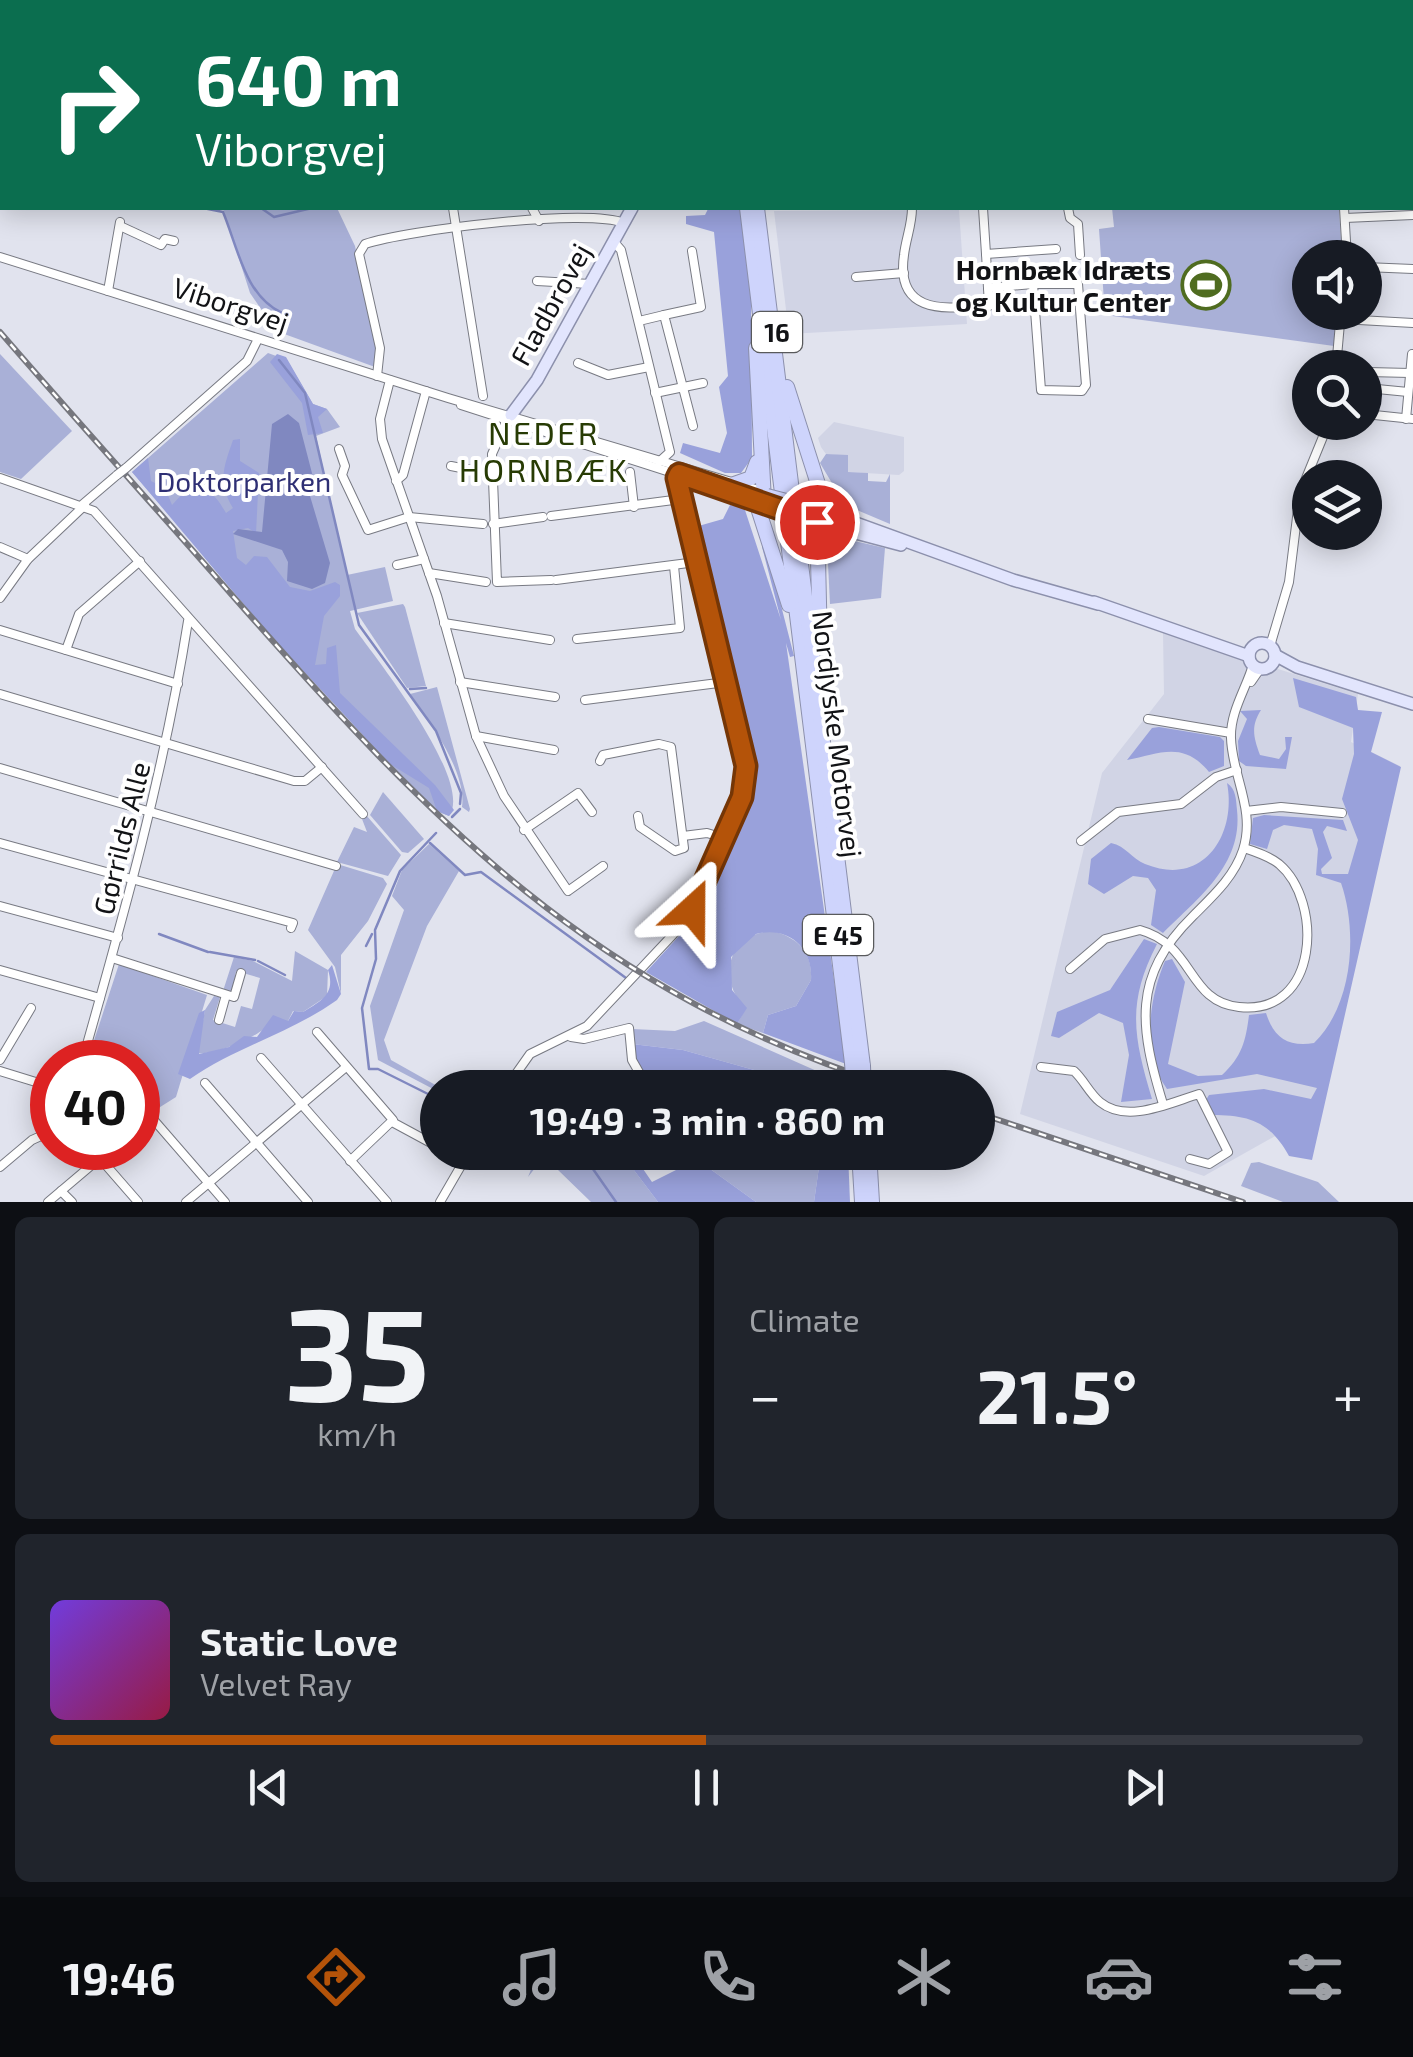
<!DOCTYPE html>
<meta charset="utf-8">
<style>
:root{--surface:#171b24;--page:#20242c;--text:#f1f3f6;--muted:#9ea1a6;--line:#363941;--accent:#b45309}
body{margin:0;font-family:"Exo 2",sans-serif;background:var(--page);color:var(--text);height:100vh;display:flex;flex-direction:column;font-size:38px;white-space:nowrap}
*{box-sizing:border-box;margin:0}
p{font-size:32px;color:var(--muted)}
.icon{flex:none;width:55px;height:55px;fill:none;stroke:currentColor;stroke-width:2;stroke-linecap:round;stroke-linejoin:round}
.map{position:relative;height:1202px;overflow:hidden}
.side{display:flex;flex-direction:column;gap:15px;padding:15px;background:#0d0f14;flex:1}
.side>*{flex:none}
.banner{position:absolute;left:0px;top:0px;width:1415px;height:210px;box-shadow:0 5px 25px #0003;background:#0b6e4f;color:#fff;overflow:hidden}
.tools{position:absolute;left:1292px;top:240px;display:grid;gap:20px}
.tools a{display:grid;place-items:center;width:90px;height:90px;border-radius:50%;background:var(--surface);box-shadow:0 5px 25px #0003;font-size:50px}
.speed{position:absolute;left:30px;top:1040px;display:flex;gap:20px;font-size:50px;font-weight:700;text-align:center}
.speed>*{display:grid;place-content:center;width:130px;height:130px;border-radius:50%;background:var(--surface);box-shadow:0 5px 25px #0003;line-height:1}
.speed .limit{border:15px solid #d22;background:#fff;color:#111}
.pin{position:absolute;display:grid;place-items:center;width:85px;height:85px;color:#fff;margin:-42px;border:5px solid #fff;border-radius:50%;box-shadow:0 2px 10px #0007}
.me{position:absolute;width:110px;margin:-55px;rotate:24deg;stroke-linejoin:round;filter:drop-shadow(0 0 8px #0008)}
.turn{display:flex;align-items:center;gap:35px;height:210px;padding:0 30px;font-size:45px}
.turn .icon{width:130px;height:130px;stroke-width:2.5}
.turn b{display:block;font-size:70px;line-height:85px}
.big{font-size:75px;font-weight:700;line-height:1.1}
.side .widget{flex:1;display:flex;flex-direction:column;justify-content:center;gap:15px;min-width:0;padding:0 35px;border-radius:15px;background:var(--page)}
.side .dial{align-items:center;gap:0}
.dial b{font-size:130px;line-height:1}
.song{display:flex;align-items:center;gap:30px}
.cover{width:120px;height:120px;border-radius:15px;background:linear-gradient(135deg,hsl(260 70% 55%),hsl(340 70% 35%))}
.played{height:10px;border-radius:5px;background:linear-gradient(90deg,var(--accent) 50%,var(--line) 50%)}
.keys{display:flex;justify-content:space-around;direction:ltr}
.heat{display:flex;justify-content:space-between;align-items:center;font-size:55px;direction:ltr}
.side .tiles{flex:1;display:grid;gap:15px;grid-template-columns:1fr 1fr}
.widget:last-child{grid-column:span 2}
.trip{position:absolute;left:420px;top:1070px;width:575px;height:100px;border-radius:50px;background:var(--surface);box-shadow:0 5px 25px #0003;font-weight:700;line-height:100px;text-align:center}
.dock{display:flex;height:160px;justify-content:space-around;align-items:center;background:#090b0e;color:var(--muted)}
.dock .icon{width:70px;height:70px}
.dock .selected{color:var(--accent)}
.dock b{font-size:45px;color:var(--text)}
.map>svg:first-child{display:block}
.built{fill:#d1d4e5}
.green{fill:#a9b0d7}
.forest{fill:#99a1db}
.water{fill:#8088c0}
.lines{fill:none;stroke-linecap:round;stroke-linejoin:round}
.stream{stroke:#8088c0;stroke-width:2.5}
.minor-casing{stroke:#787a83;stroke-width:10}
.major-casing{stroke:#8c90ac;stroke-width:14}
.highway-casing{stroke:#8c90ac;stroke-width:16}
.minor{stroke:#fff;stroke-width:8}
.major{stroke:#e2e5fd;stroke-width:11}
.highway{stroke:#ced4fc;stroke-width:14}
.rail-casing{stroke:#76777e;stroke-width:6}
.rail{stroke:#fff;stroke-width:2.5;stroke-dasharray:8;stroke-linecap:butt}
.minor-bridge-casing{stroke:#787a83;stroke-width:10;stroke-linecap:butt}
.major-bridge-casing{stroke:#8c90ac;stroke-width:14;stroke-linecap:butt}
.highway-bridge-casing{stroke:#8c90ac;stroke-width:16;stroke-linecap:butt}
.minor-bridge{stroke:#fff;stroke-width:8}
.major-bridge{stroke:#e2e5fd;stroke-width:11}
.highway-bridge{stroke:#ced4fc;stroke-width:14}
.route-casing{stroke:#753606;stroke-width:25}
.route{stroke:#b45309;stroke-width:18}
.labels{text-anchor:middle;dominant-baseline:central;stroke-width:8;stroke-linejoin:round;paint-order:stroke}
.shield{fill:#fff;stroke:#595a5c;stroke-width:2.5}
.shield-label{font-size:25px;font-weight:bold;fill:#121316}
.poi-label{font-size:28px;font-weight:bold;fill:#121316;stroke:#fff;text-anchor:end}
.street-label{font-size:28px;fill:#121316;stroke:#fff}
.park-label{font-size:28px;fill:#2e2f74;stroke:#fff}
.quarter-label{font-size:32px;letter-spacing:2.5px;fill:#273b04;stroke:#fff}
</style>
<div class="map">
<svg width="1413" height="1202" viewBox="0 0 1413 1202">
<rect width="100%" height="100%" fill="#e1e3ee"/>
<g class="built">
<polygon points="959,210 967,324 789,334 774,211"/>
<polygon points="834,422 904,437 904,471 899,475 848,472 848,456 826,454 821,447 818,438"/>
<polygon points="1163,633 1358,694 1351,742 1400,766 1318,1112 1204,1176 1020,1114 1102,773 1164,694"/>
</g>
<g class="green">
<polygon points="216,208 337,208 355,246 378,354 375,367 276,331 250,293 223,209"/>
<polygon points="1112,208 1339,208 1342,257 1310,258 1310,312 1337,313 1334,346 1105,315 1099,229 1114,227"/>
<path d="M268,353L287,360L313,404L327,409L340,427L316,436L347,575L385,567L393,601L350,611L355,629C379,662 474,782 449,816L437,811L403,781L132,472Z"/>
<polygon points="0,354 72,431 21,479 0,472"/>
<polygon points="826,454 848,455 848,472 868,473 868,481 886,482 890,474 890,524 845,505 820,463"/>
<polygon points="837,537 885,548 881,598 830,604 827,544"/>
<polygon points="403,604 405,607 426,686 407,688 357,613"/>
<path d="M437,687L470,809L469,812L462,807C467,773 430,721 410,694Z"/>
<polygon points="383,792 424,839 408,853 402,852 370,815"/>
<polygon points="366,815 401,855 388,876 337,862 354,827 367,832 362,819"/>
<polygon points="429,844 459,871 427,926 384,1040 391,1060 439,1087 435,1090 378,1060 370,1006 404,910 392,896 402,870"/>
<polygon points="337,864 383,878 387,884 368,921 341,955 341,994 335,967 308,930"/>
<path d="M772,931C798,937 813,953 811,980L796,1006L768,1015L763,1033L737,1024L746,1008C716,980 728,933 772,931Z"/>
<path d="M295,951L328,970L327,996L303,1012L293,1011L288,1021L270,1023C261,1036 214,1056 197,1053L205,1010L214,996L220,997L213,1020L235,1027L241,1006L252,1009L260,978L236,971L232,994L223,991L234,957L253,961L292,981Z"/>
<polygon points="119,964 207,995 176,1097 138,1121 138,1062 87,1062"/>
<polygon points="704,1021 819,1072 837,1087 815,1087 683,1050 632,1044 632,1029 675,1031"/>
<polygon points="531,1153 621,1153 658,1202 591,1202 557,1169 539,1163 528,1177 534,1162 528,1158"/>
<polygon points="688,1153 821,1153 814,1202 756,1202"/>
<polygon points="1259,1162 1318,1182 1339,1202 1283,1202 1241,1186 1251,1163"/>
</g>
<g class="forest">
<polygon points="708,209 740,209 751,297 752,458 741,473 725,473 680,453 683,443 720,453 727,433 719,387 728,376 714,232 686,224 686,216 705,215"/>
<polygon points="277,354 286,357 313,404 327,409 318,417 323,433 308,435 302,403 270,362"/>
<path d="M240,439V461L259,473L256,533L248,528L233,531L237,558L246,565L254,556L267,557L290,587L310,591L335,582L340,585V596L324,616L315,665L326,664L327,648L336,645L340,693L435,785L454,810L449,816L437,811L429,788L390,764L269,634L132,472L148,458L151,481L165,488L172,505L186,490C210,488 215,494 226,513L233,508C217,482 224,466 233,440Z"/>
<path d="M730,505L744,507L781,620L762,547H766L794,656L790,657L786,643L846,1064L763,1033L768,1015L796,1006L811,980C813,947 788,926 756,934L731,957L732,990L747,1008L737,1024L646,972L690,924L754,778L695,527L723,519Z"/>
<path d="M1293,678L1356,697L1358,710L1382,712L1371,752L1401,767L1312,1160L1289,1156C1270,1122 1250,1115 1212,1115L1206,1100L1209,1095L1264,1089L1311,1099L1317,1088L1257,1074L1167,1089C1141,1053 1149,999 1165,961L1172,959L1185,982L1168,1064L1198,1076L1222,1075C1242,1057 1246,1040 1249,1015L1266,1013C1274,1038 1288,1047 1314,1043C1353,1005 1358,932 1341,883L1316,875L1318,849L1312,829L1284,825L1273,830L1267,849L1250,844L1253,818L1264,815L1343,820L1347,831L1327,826L1323,832L1332,858L1321,869L1322,874H1348L1358,840L1342,799L1354,754L1353,728L1299,707Z"/>
<path d="M1261,710C1251,726 1253,736 1260,755L1279,759L1286,749L1285,737H1292L1286,769L1246,766L1239,761L1238,741L1247,719L1240,711Z"/>
<path d="M1159,727L1220,737L1224,741V766L1209,772C1183,740 1159,754 1127,760L1152,728Z"/>
<path d="M1227,783C1236,789 1236,799 1237,810C1243,865 1198,898 1163,933L1151,925L1156,890L1148,878L1133,876L1104,894L1088,884L1091,859L1111,843C1126,846 1132,859 1145,864C1204,888 1237,834 1227,783Z"/>
<path d="M1144,939L1157,944C1126,1004 1134,1038 1152,1099L1121,1102L1129,1055L1123,1023L1099,1013L1059,1038L1051,1036L1057,1012L1110,990Z"/>
<path d="M332,965L341,994L337,1000C291,1033 236,1047 190,1079L178,1074L199,1013L205,1010L199,1054L229,1047L244,1036L257,1037L273,1015L288,1021L294,1011L303,1012C321,1001 336,994 328,970Z"/>
<polygon points="632,1044 683,1050 815,1087 650,1087 635,1063"/>
<polygon points="621,1153 632,1153 652,1182 676,1170 680,1153 688,1153 756,1202 658,1202"/>
<polygon points="821,1153 848,1153 850,1202 814,1202"/>
</g>
<polygon class="water" points="288,414 299,423 313,477 310,496 330,563 325,583 312,589 287,581 288,562 282,550 233,534 238,529 262,532 272,424"/>
<g class="lines">
<g class="stream">
<polyline points="157,0 158,2"/>
<polyline points="0,25 2,26"/>
<polyline points="0,135 2,135"/>
<path d="M203,208L223,212C238,248 245,296 282,313L280,330"/>
<polyline points="261,208 274,217 312,208"/>
<polyline points="279,360 305,393 359,625 436,731 461,793 460,804"/>
<polyline points="410,689 426,688"/>
<polyline points="452,817 460,809"/>
<polyline points="436,833 400,871 375,930 376,959 362,1008 369,1069 378,1069 438,1099"/>
<polyline points="430,843 465,875 481,872 626,978"/>
<polyline points="159,934 208,952"/>
<polyline points="366,946 372,934"/>
<polyline points="210,952 255,960"/>
<polyline points="258,961 285,975"/>
<polyline points="565,1088 568,1088"/>
<polyline points="586,1159 616,1202"/>
</g>
<g class="minor-casing">
<g id="minor">
<polyline points="966,0 966,2"/>
<polyline points="1273,0 1276,2"/>
<polyline points="665,2 669,0"/>
<polyline points="1290,2 1293,0"/>
<polyline points="1412,157 1413,157"/>
<polyline points="0,174 2,174"/>
<polyline points="453,208 483,396"/>
<polyline points="532,208 539,221"/>
<path d="M912,208C912,225 906,238 904,255C895,317 949,308 989,306L988,288"/>
<polyline points="983,208 986,254 1056,249"/>
<polyline points="1068,208 1070,218 1078,224 1080,255"/>
<polyline points="1344,208 1347,258"/>
<polyline points="1345,218 1413,215"/>
<polyline points="120,226 161,245 165,239 174,241"/>
<polyline points="614,242 621,250 670,452 659,462"/>
<polyline points="692,251 701,307 664,315 693,426"/>
<polyline points="986,254 988,288 1033,284 1041,390 1082,391 1086,385 1078,284 1033,284"/>
<polyline points="0,257 448,398 762,491"/>
<polyline points="1365,267 1413,269"/>
<polyline points="856,277 904,273"/>
<polyline points="537,281 590,284"/>
<polyline points="108,291 120,222"/>
<polyline points="1341,319 1413,323"/>
<polyline points="639,321 664,315"/>
<polyline points="578,363 608,375 649,367"/>
<polyline points="1336,368 1341,312"/>
<path d="M377,376L380,348L359,254L365,244C406,230 587,208 624,223"/>
<polyline points="390,380 380,419 382,439 437,596 476,736 504,796 568,891 603,866"/>
<polyline points="1408,392 1367,388 1368,372 1410,373"/>
<polyline points="655,393 703,383"/>
<polyline points="461,405 757,500"/>
<polyline points="1365,414 1413,419"/>
<polyline points="508,418 492,454 497,582 551,580"/>
<polyline points="1406,419 1412,354"/>
<polyline points="339,449 345,466 342,475 368,530 409,517 483,524"/>
<polyline points="451,466 491,474"/>
<polyline points="126,468 247,361 258,339"/>
<polyline points="630,472 634,507"/>
<polyline points="0,478 94,511 363,814"/>
<polyline points="396,481 403,475 426,391"/>
<polyline points="83,504 117,475"/>
<polyline points="551,516 681,499"/>
<polyline points="493,524 543,517"/>
<polyline points="0,547 28,559"/>
<polyline points="397,565 424,559"/>
<polyline points="429,573 486,582"/>
<polyline points="556,580 696,562"/>
<polyline points="0,598 28,559 85,505"/>
<polyline points="444,623 550,640"/>
<polyline points="0,630 178,684"/>
<polyline points="577,639 680,628 674,566"/>
<polyline points="1270,646 1289,582 1300,493 1329,422"/>
<polyline points="66,650 79,614 140,561"/>
<polyline points="460,682 555,697"/>
<polyline points="1251,682 1260,669"/>
<polyline points="0,694 294,781 305,781 322,767"/>
<polyline points="585,700 726,682"/>
<polyline points="1148,719 1231,733"/>
<polyline points="476,736 554,750"/>
<polyline points="600,761 603,755 659,744 671,747 684,848 675,851 640,827 638,816"/>
<polyline points="0,768 336,866"/>
<polyline points="1246,811 1281,807 1342,813"/>
<polyline points="524,830 578,793 592,812"/>
<polyline points="683,836 707,833 724,838"/>
<polyline points="1081,841 1118,812 1181,804 1216,777 1237,770"/>
<polyline points="0,843 293,923 291,928"/>
<polyline points="0,906 118,938"/>
<polyline points="112,958 234,997 241,973"/>
<path d="M1070,969L1105,939L1140,930C1195,945 1187,1002 1239,1007C1320,1016 1323,901 1279,864C1269,856 1256,852 1244,848"/>
<polyline points="0,970 100,998"/>
<polyline points="219,1020 226,995"/>
<polyline points="317,1032 393,1120 350,1161"/>
<polyline points="571,1037 584,1039 629,1028 632,1060 648,1088"/>
<polyline points="261,1058 387,1202"/>
<polyline points="0,1060 31,1008"/>
<path d="M82,1062C124,914 164,773 188,621"/>
<path d="M1041,1067L1074,1071C1084,1080 1089,1093 1100,1102C1127,1124 1169,1103 1199,1094L1228,1152L1209,1164L1190,1159"/>
<polyline points="0,1071 52,1087"/>
<polyline points="205,1083 308,1202"/>
<polyline points="506,1088 530,1054 587,1026 682,925 742,797 746,766 679,474"/>
<path d="M1163,1104C1140,1028 1131,977 1193,916C1213,896 1234,877 1243,850C1256,810 1232,776 1231,738C1230,712 1246,689 1253,665"/>
<polyline points="153,1119 225,1202"/>
<polyline points="394,1123 431,1143"/>
<polyline points="91,1148 138,1202"/>
<polyline points="0,1167 32,1140 52,1131"/>
<polyline points="61,1191 72,1202"/>
<polyline points="48,1202 100,1158"/>
<polyline points="186,1202 346,1067"/>
<polyline points="440,1202 469,1152"/>
</g>
</g>
<g class="major-casing">
<g id="major">
<polyline points="846,2 851,0"/>
<polyline points="1412,114 1413,114"/>
<polyline points="511,415 537,380 632,208"/>
<polyline points="817,509 1013,580 1098,604"/>
<polyline points="814,522 901,545"/>
<polyline points="1094,602 1249,656"/>
<circle cx="1262" cy="656" r="13"/>
<polyline points="1275,655 1297,667 1413,704"/>
</g>
</g>
<g class="highway-casing">
<g id="highway">
<polyline points="728,0 728,2"/>
<polyline points="747,208 852,1063"/>
<polyline points="757,208 863,1066"/>
<polyline points="756,348 764,501"/>
<polyline points="787,387 825,506 821,514 814,515"/>
<polyline points="731,485 751,478 757,462"/>
<polyline points="767,496 758,497 757,505 789,605"/>
<polyline points="813,508 817,515 820,646"/>
<polyline points="820,550 828,532 849,530"/>
<polyline points="859,1152 862,1202"/>
<polyline points="869,1152 872,1202"/>
</g>
</g>
<use href="#minor" class="minor"/>
<use href="#major" class="major"/>
<use href="#highway" class="highway"/>
<g class="rail-casing">
<g id="rail">
<path d="M0,332C76,420 154,506 231,594C433,824 594,993 896,1088"/>
<polyline points="978,1113 1243,1202"/>
</g>
</g>
<use href="#rail" class="rail"/>
<g class="minor-bridge-casing">
<polyline id="minor-bridge" points="117,475 126,468"/>
</g>
<g class="major-bridge-casing">
<polyline id="major-bridge" points="768,504 814,522"/>
</g>
<g class="highway-bridge-casing">
<g id="highway-bridge">
<polyline points="767,496 813,508"/>
<polyline points="852,1063 854,1088"/>
<polyline points="863,1066 864,1088"/>
</g>
</g>
<use href="#minor-bridge" class="minor-bridge"/>
<use href="#major-bridge" class="major-bridge"/>
<use href="#highway-bridge" class="highway-bridge"/>
</g>
<g class="lines">
<g class="route-casing">
<polyline id="route" points="692,910 742,797 746,766 677,478 679,474 817,522"/>
</g>
<use href="#route" class="route"/>
</g>
<defs>
<g id="stadium-ring" transform="scale(2.5)"><circle r="9.5" fill="#fff" stroke="#4f6c20" stroke-width="1.5"/><path d="M0-5a6.5 5 0 1 0 0 10a6.5 5 0 1 0 0-10ZM-3.5-1.8h7v3.6h-7Z" fill="#4f6c20"/></g>
</defs>
<g fill-rule="evenodd">
<use href="#stadium-ring" x="1206" y="285"/>
</g>
<g class="labels">
<g class="shield">
<rect x="752" y="312" width="50" height="40" rx="8"/>
<rect x="803" y="915" width="70" height="40" rx="8"/>
</g>
<g class="shield-label">
<text x="777" y="332">16</text>
<text x="838" y="935">E 45</text>
</g>
<g class="poi-label">
<text x="1171" y="269">Hornbæk Idræts<tspan x="1171" dy="32">og Kultur Center</tspan></text>
</g>
<g class="street-label">
<text transform="translate(231 304) rotate(18)">Viborgvej</text>
<text transform="translate(550 304) rotate(-61)">Fladbrovej</text>
<text transform="translate(838 734) rotate(83)">Nordjyske Motorvej</text>
<text transform="translate(121 838) rotate(-76)">Gørrilds Alle</text>
</g>
<g class="park-label">
<text x="244" y="481">Doktorparken</text>
</g>
<g class="quarter-label">
<text x="544" y="432">NEDER<tspan x="544" dy="37">HORNBÆK</tspan></text>
</g>
</g>
</svg>
<div class="tools">
<a><svg class="icon" aria-label="sound" viewBox="0 0 24 24"><path d="M4 9h4l5-4v14l-5-4H4zM17 9q2 3 0 6"/></svg></a>
<a><svg class="icon" aria-label="search" viewBox="0 0 24 24"><circle cx="10" cy="10" r="6"/><path d="M15 15l6 6"/></svg></a>
<a><svg class="icon" aria-label="layers" viewBox="0 0 24 24"><path d="M12 4l9 5-9 5-9-5zM3 14l9 5 9-5"/></svg></a>
</div>
<div class="speed"><div class="limit">40</div></div>
<div class="pin" style="left:817px;top:522px;background:#d93025"><svg class="icon" aria-label="arrive" viewBox="0 0 24 24"><path d="M6 21V4h12l-3 4 3 4H6"/></svg></div>
<svg class="me" style="left:692px;top:910px" viewBox="-20 -20 40 40"><path d="M0-17L14 15 0 8-14 15z" fill="#b45309" stroke="#fff" stroke-width="4"/></svg>
<div class="trip">19:49 · 3 min · 860 m</div>
<div class="banner">
<div class="turn"><svg class="icon" aria-label="right" viewBox="0 0 24 24"><path d="M7 20v-9h11M14 6l5 5-5 5"/></svg><div><b>640 m</b>Viborgvej</div></div>
</div>
</div>
<section class="side">
<div class="tiles">
<div class="widget dial"><b>35</b><p>km/h</p></div>
<div class="widget"><p>Climate</p>
<div class="heat"><a>−</a><b class="big">21.5°</b><a>+</a></div>
</div>
<div class="widget">
<div class="song"><i class="cover"></i><div><b>Static Love</b><p>Velvet Ray</p></div></div>
<div class="played"></div>
<div class="keys"><svg class="icon" aria-label="previous" viewBox="0 0 24 24"><path d="M18 5L8 12l10 7zM5 5v14"/></svg><svg class="icon" aria-label="pause" viewBox="0 0 24 24"><path d="M8 5v14M16 5v14"/></svg><svg class="icon" aria-label="next" viewBox="0 0 24 24"><path d="M6 5l10 7-10 7zM19 5v14"/></svg></div>
</div>
</div>
</section>
<nav class="dock">
<b>19:46</b>
<svg class="icon selected" aria-label="directions" viewBox="0 0 24 24"><path d="M12 3l9 9-9 9-9-9zM9 14v-3h6M13 9l2 2-2 2"/></svg>
<svg class="icon" aria-label="music" viewBox="0 0 24 24"><path d="M9 18V5l10-2v13"/><circle cx="6" cy="18" r="3"/><circle cx="16" cy="16" r="3"/></svg>
<svg class="icon" aria-label="phone" viewBox="0 0 24 24"><path d="M5 4h4l2 5-3 2q2 4 5 5l2-3 5 2v4C11 20 4 13 5 4z"/></svg>
<svg class="icon" aria-label="climate" viewBox="0 0 24 24"><path d="M12 3v18M4 7l16 10M4 17L20 7"/></svg>
<svg class="icon" aria-label="car" viewBox="0 0 24 24"><path d="M5 17H2v-5l4-1 3-4h7l3 4 3 1v5h-3M9 17h6M6 11h13"/><circle cx="7" cy="17" r="2"/><circle cx="17" cy="17" r="2"/></svg>
<svg class="icon" aria-label="filters" viewBox="0 0 24 24"><path d="M4 7h16M4 17h16"/><circle cx="9" cy="7" r="2"/><circle cx="15" cy="17" r="2"/></svg>
</nav>
